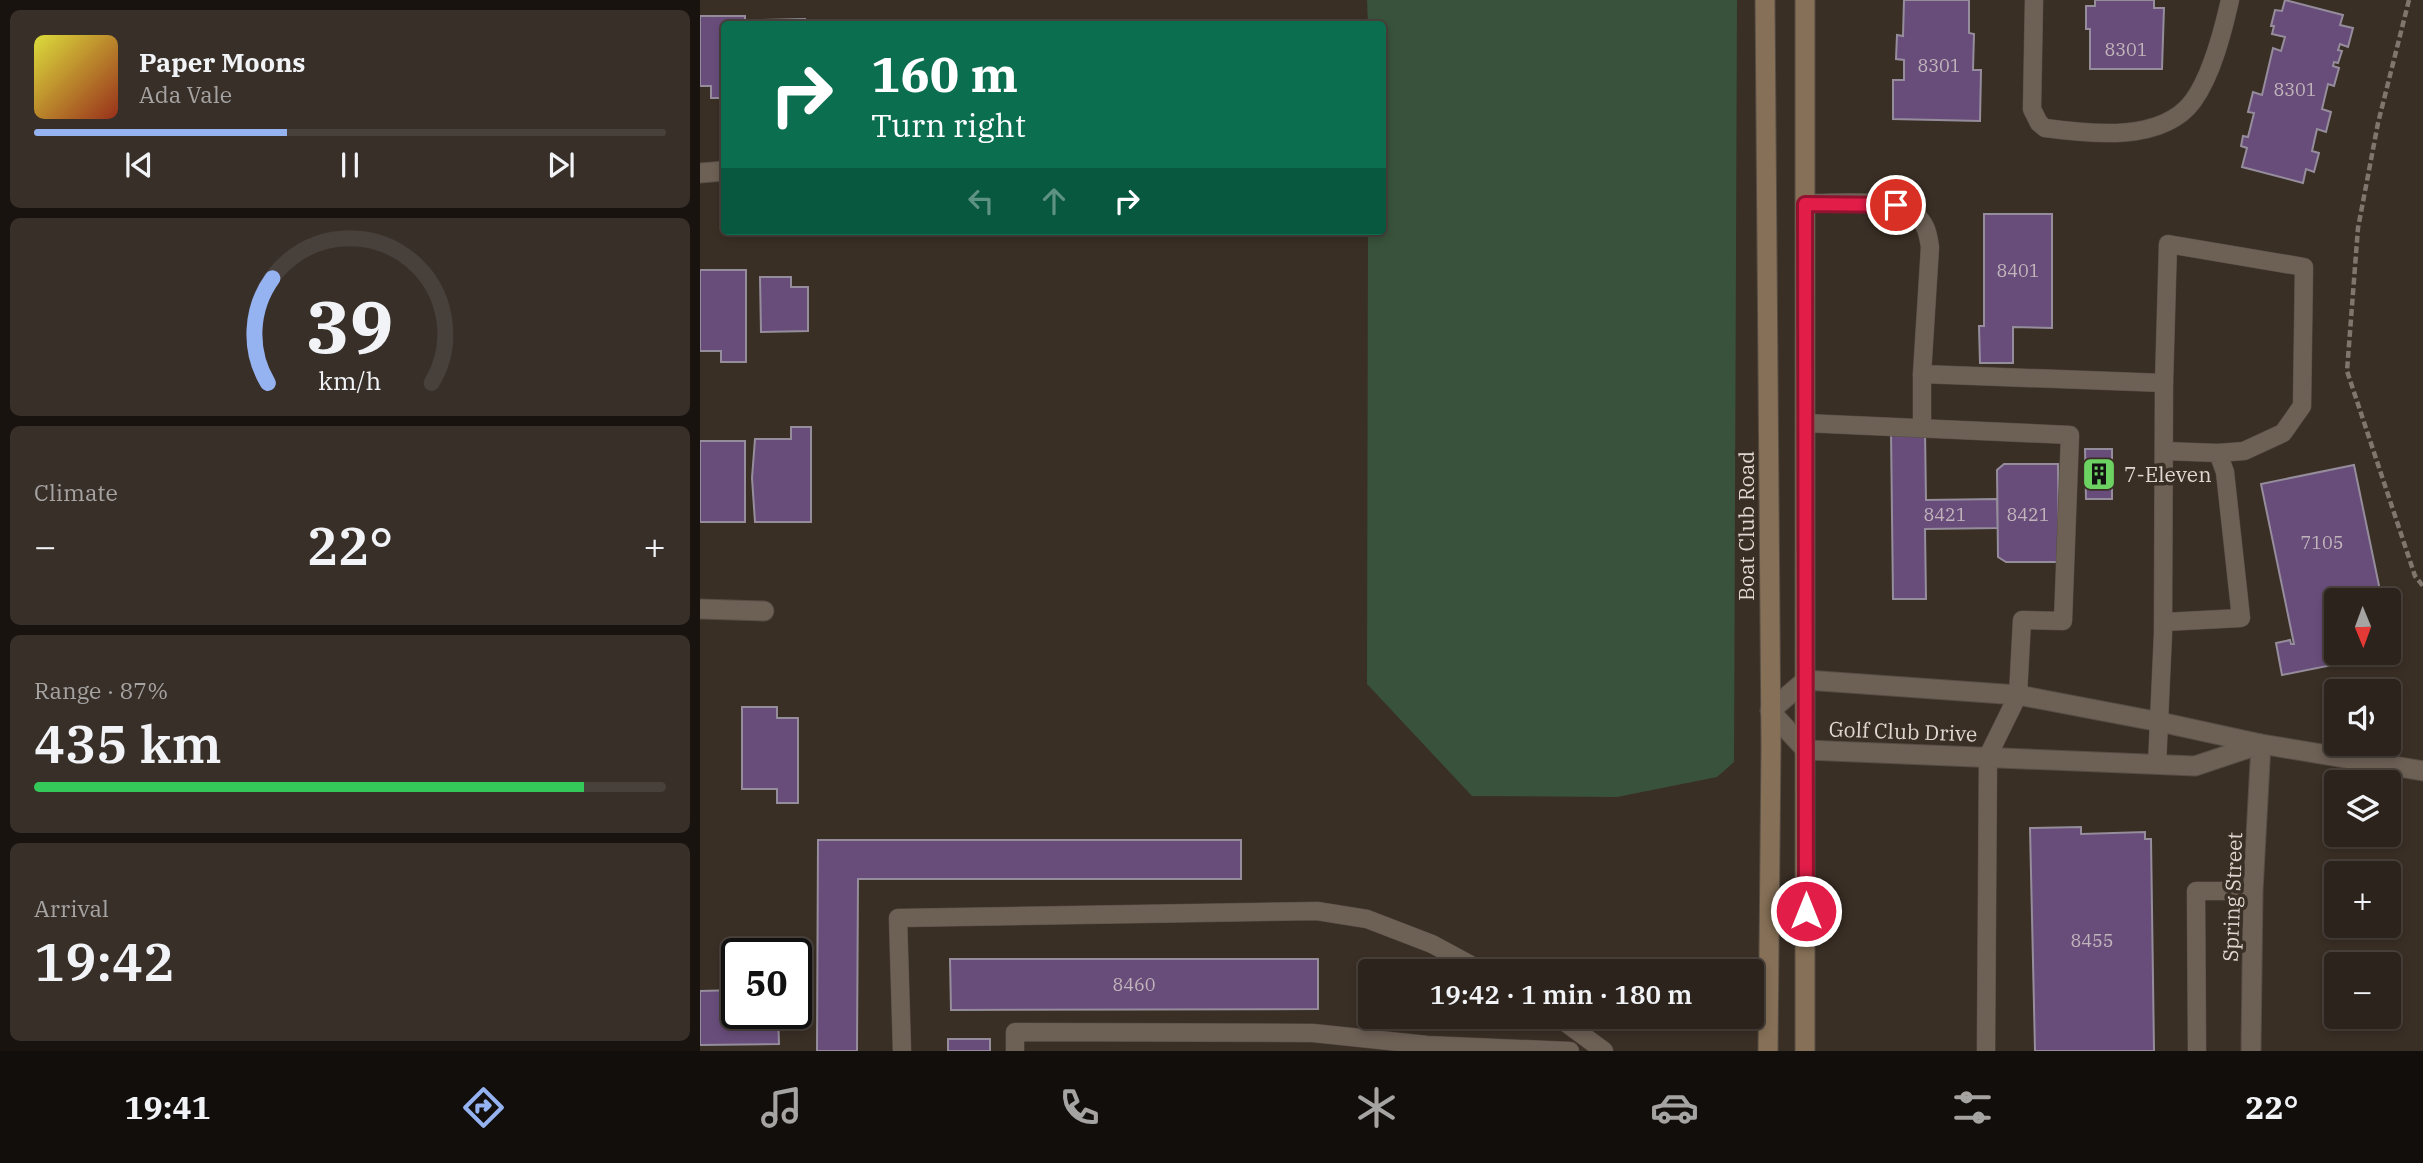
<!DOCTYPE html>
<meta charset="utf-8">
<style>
:root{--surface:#2c231c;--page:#382f29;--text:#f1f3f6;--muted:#a6a4a3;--line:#48403b;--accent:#95b2f1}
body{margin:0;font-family:"IBM Plex Serif",serif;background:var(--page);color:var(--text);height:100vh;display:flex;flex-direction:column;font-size:26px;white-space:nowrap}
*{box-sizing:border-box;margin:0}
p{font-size:23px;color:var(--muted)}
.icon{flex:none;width:38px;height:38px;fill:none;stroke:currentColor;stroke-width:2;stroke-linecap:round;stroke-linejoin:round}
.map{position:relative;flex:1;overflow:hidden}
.details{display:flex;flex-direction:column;gap:10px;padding:10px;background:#18130f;width:700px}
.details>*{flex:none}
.banner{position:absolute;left:21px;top:21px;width:665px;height:214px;border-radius:7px;box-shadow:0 4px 10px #0003,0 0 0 2px var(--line);background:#0b6e4f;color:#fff;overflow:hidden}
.needle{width:46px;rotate:179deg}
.controls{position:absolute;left:1624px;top:588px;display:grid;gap:14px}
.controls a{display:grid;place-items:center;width:77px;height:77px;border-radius:7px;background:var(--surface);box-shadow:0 4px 10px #0003,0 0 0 2px var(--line);font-size:35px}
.speed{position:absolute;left:21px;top:938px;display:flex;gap:14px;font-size:35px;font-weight:700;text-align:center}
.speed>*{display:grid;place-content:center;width:91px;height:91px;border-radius:50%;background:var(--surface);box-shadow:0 4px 10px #0003,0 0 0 2px var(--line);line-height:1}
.speed .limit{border:4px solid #111;border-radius:10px;background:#fff;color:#111}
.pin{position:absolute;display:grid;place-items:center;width:60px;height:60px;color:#fff;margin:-30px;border:4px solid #fff;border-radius:50%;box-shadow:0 2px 7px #0007}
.me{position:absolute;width:77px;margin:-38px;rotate:0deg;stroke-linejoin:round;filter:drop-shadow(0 0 5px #0008)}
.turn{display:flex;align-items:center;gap:24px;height:147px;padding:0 35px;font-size:32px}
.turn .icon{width:91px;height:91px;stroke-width:2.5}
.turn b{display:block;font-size:49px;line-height:60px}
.lanes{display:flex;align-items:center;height:66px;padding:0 35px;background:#0003;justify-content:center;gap:35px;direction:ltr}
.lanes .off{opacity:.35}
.big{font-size:52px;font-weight:600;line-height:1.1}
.details .tile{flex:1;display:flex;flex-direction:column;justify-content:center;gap:10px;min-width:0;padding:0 24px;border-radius:10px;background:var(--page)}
.details .dial{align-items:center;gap:0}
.dial svg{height:182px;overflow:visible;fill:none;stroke:var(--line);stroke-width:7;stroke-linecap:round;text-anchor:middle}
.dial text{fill:var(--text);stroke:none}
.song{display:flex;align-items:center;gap:21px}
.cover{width:84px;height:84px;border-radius:10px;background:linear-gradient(135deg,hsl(60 70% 55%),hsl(10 70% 35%))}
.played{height:7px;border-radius:4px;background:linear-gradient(90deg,var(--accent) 40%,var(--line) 40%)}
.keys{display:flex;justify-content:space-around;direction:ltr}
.heat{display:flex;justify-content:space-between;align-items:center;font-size:38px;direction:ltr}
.charge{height:10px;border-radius:5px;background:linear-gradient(90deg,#34c759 87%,var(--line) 0)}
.trip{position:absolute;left:658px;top:959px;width:406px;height:70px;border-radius:7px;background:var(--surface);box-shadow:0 4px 10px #0003,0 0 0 2px var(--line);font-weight:600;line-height:70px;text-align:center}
.menu{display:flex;height:112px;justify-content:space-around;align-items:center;background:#120e0b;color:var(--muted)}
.menu .icon{width:49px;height:49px}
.menu .selected{color:var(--accent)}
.menu b{font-size:32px;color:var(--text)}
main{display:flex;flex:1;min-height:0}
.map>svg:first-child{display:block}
.green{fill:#39523b}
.building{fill:#684d7a;stroke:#958d9c;stroke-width:2}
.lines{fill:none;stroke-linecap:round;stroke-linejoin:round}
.service-casing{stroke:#564d45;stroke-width:19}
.minor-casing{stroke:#564d45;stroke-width:21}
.tertiary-casing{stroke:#564d45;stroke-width:21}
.secondary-casing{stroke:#564d45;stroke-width:21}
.path{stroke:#80766e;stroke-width:4.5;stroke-dasharray:7 3.5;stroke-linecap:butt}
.service{stroke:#6d6055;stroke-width:18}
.minor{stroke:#6d6055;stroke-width:19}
.tertiary{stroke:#6d6055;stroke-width:19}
.secondary{stroke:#867057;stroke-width:19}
.route-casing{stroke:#92132f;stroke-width:18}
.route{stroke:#e11d48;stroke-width:12}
.labels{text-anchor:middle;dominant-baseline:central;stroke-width:7;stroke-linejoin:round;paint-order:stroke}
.number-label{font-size:18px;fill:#c1b4bb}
.poi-label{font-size:21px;fill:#dfd7d1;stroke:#3a2f25;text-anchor:start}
.street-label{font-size:21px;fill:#dfd7d1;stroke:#3a2f25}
</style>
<main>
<section class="details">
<div class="tile">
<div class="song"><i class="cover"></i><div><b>Paper Moons</b><p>Ada Vale</p></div></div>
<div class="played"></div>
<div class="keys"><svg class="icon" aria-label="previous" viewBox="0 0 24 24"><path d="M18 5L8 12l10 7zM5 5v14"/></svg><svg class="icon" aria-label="pause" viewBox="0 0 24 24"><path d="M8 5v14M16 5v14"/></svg><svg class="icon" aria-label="next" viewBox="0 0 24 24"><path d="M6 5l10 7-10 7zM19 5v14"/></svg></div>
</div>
<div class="tile dial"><svg viewBox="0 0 100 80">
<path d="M14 69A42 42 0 1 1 86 69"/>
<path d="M14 69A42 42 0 0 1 16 23" stroke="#95b2f1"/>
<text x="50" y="56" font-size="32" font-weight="700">39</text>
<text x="50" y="72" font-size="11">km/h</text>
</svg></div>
<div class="tile"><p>Climate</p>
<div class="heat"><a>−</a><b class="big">22°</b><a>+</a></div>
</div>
<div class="tile"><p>Range · 87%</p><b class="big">435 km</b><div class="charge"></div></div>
<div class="tile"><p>Arrival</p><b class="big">19:42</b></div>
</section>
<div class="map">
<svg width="1723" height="1051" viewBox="0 0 1723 1051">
<rect width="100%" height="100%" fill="#3a2f25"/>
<polygon class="green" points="667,0 1037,0 1034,762 1017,777 917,797 772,796 667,684 668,231 682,231 682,24 668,24"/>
<g class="building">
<polygon points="1204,0 1269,0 1269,33 1274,34 1273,70 1281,70 1280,121 1193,119 1193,80 1204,80 1204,60 1196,59 1197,35 1203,36"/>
<polygon points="1395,0 1454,0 1454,8 1464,8 1462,69 1390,69 1390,29 1386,29 1386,6 1395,6"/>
<polygon points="1585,0 1643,15 1640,25 1653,28 1648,47 1640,44 1638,50 1642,51 1638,63 1634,62 1633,66 1639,68 1634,86 1628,84 1622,109 1631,112 1626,132 1617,129 1612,151 1619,153 1614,172 1606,169 1603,183 1542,167 1547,148 1541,146 1543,136 1548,137 1554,113 1548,112 1553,92 1562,95 1573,48 1581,51 1585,37 1572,34 1574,26 1571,26 1575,10 1582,11"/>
<polygon points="0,16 45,16 45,24 24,24 24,98 11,98 11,86 0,86"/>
<polygon points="105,19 105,24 62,24 62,20"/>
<polygon points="1284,214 1352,214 1352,328 1313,327 1313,363 1280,363 1279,326 1284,326"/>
<polygon points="0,270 46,270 46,362 21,362 21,351 0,351"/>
<polygon points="60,277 91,277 91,287 108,287 108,331 61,332"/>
<polygon points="91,427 111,427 111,522 55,522 52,478 55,439 91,439"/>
<polygon points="1191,431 1225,431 1226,500 1297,499 1298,528 1225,529 1226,599 1193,599"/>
<rect x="0" y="441" width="45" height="81"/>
<polygon points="1385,449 1412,449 1412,499 1386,499"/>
<polygon points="1304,464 1358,464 1359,562 1306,562 1298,557 1297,470"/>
<polygon points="1654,465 1682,600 1636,600 1636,653 1689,653 1689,634 1692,653 1582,675 1576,643 1590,640 1591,644 1594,644 1561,484"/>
<polygon points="42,707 77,707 77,718 98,718 98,803 77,803 77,789 42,789"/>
<polygon points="1381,827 1381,834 1445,832 1445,839 1451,839 1454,1051 1335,1051 1330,828"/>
<polygon points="118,840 541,840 541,879 158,879 157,1051 117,1051"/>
<polygon points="250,959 618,959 618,1009 251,1010"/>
<polygon points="37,990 37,1013 78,1013 79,1044 0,1045 0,991"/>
<rect x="248" y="1039" width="42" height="12"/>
</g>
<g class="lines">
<g class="service-casing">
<g id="service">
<path d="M1334,0L1332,109L1339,123L1345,128C1390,134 1462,143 1493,101C1512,75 1523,31 1530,0"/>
<path d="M1105,203C1135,204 1195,196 1218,217C1227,226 1228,235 1230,247L1222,374L1464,383L1463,634L1457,765"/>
<polyline points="1222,374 1222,428"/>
<polyline points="1464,383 1468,244 1604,267 1602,406 1583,433 1544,451 1518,453"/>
<polyline points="1105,423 1370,435 1363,621 1322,620 1318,695 1288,756 1286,1051"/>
<polyline points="1464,622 1541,618 1525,472 1518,453 1464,451"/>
<polyline points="858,1017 904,1051"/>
<polyline points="202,1051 198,918 617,911 667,919 732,944 782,971"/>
<polyline points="315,1051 315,1032 613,1033 727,1045 870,1051"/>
<polyline points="1497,1051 1496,891 1553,891"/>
</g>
</g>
<g class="minor-casing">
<g id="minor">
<polyline points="0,173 24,171"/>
<polyline points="0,609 64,611"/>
<polyline points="1551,1051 1553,891 1561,744"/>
</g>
</g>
<g class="tertiary-casing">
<polyline id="tertiary" points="1561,744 1495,766 1106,750 1070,711 1106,680 1318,695 1460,722 1561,744 1723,771"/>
</g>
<g class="secondary-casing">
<g id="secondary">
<polyline points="1065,0 1071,746 1068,1051"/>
<polyline points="1105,0 1105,1051"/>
</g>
</g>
<polyline class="path" points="1709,0 1678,123 1658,228 1647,371 1715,576 1723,586"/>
<use href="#service" class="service"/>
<use href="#minor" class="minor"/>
<use href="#tertiary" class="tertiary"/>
<use href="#secondary" class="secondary"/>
</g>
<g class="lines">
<g class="route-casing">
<polyline id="route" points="1106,911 1105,204 1196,205"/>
</g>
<use href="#route" class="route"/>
</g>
<defs>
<g id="building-square" transform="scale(1.75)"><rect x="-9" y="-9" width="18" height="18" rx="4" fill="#6cd362" stroke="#3a2f25"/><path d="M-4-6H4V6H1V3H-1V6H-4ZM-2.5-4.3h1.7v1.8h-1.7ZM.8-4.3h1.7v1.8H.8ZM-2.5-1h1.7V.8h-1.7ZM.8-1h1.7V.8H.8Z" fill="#111"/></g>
</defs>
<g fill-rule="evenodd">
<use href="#building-square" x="1399" y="474"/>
</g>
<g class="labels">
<g class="number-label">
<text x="1426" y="49">8301</text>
<text x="1239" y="65">8301</text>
<text x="1595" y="89">8301</text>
<text x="1318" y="270">8401</text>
<text x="1245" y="514">8421</text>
<text x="1328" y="514">8421</text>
<text x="1622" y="542">7105</text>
<text x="1392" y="940">8455</text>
<text x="434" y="984">8460</text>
</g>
<g class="poi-label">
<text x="1424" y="474">7-Eleven</text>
</g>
<g class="street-label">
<text transform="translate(1046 526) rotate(-90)">Boat Club Road</text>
<text transform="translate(1203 731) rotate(2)">Golf Club Drive</text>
<text transform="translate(1532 897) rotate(-88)">Spring Street</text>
</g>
</g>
</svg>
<div class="controls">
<a><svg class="needle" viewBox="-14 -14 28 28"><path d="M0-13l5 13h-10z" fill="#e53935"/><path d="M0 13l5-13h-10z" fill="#a6a4a3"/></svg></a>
<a><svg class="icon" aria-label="sound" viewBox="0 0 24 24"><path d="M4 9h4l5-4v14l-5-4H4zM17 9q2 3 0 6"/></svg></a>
<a><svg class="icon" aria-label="layers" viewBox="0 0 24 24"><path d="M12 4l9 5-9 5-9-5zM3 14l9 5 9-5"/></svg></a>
<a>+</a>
<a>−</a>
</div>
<div class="speed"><div class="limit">50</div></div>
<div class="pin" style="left:1196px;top:205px;background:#d93025"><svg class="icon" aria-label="arrive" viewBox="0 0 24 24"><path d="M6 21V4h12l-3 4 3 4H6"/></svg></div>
<svg class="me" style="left:1106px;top:911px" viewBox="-20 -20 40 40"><circle r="17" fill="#e11d48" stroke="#fff" stroke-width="3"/><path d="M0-11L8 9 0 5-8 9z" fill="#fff"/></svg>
<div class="trip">19:42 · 1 min · 180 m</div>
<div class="banner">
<div class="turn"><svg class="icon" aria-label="right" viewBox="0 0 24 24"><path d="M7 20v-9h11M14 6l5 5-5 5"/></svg><div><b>160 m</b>Turn right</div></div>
<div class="lanes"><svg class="icon off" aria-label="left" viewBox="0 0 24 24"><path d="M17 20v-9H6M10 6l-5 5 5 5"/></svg><svg class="icon off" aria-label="ahead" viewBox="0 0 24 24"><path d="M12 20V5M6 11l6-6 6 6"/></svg><svg class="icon" aria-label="right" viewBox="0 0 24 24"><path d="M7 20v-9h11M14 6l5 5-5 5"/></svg></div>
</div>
</div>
</main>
<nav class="menu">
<b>19:41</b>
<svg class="icon selected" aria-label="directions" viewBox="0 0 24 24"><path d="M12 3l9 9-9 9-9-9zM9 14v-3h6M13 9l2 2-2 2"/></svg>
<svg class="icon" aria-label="music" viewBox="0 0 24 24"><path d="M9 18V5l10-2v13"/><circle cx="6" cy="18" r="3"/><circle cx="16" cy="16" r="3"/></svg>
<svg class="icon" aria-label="phone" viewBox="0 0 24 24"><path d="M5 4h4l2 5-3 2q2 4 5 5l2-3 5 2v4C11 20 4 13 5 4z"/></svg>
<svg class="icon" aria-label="climate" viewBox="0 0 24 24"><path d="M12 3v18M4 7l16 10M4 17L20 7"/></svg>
<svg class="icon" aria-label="car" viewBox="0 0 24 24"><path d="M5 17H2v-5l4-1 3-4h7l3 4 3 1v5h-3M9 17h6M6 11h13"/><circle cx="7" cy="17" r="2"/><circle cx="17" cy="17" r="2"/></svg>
<svg class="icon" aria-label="filters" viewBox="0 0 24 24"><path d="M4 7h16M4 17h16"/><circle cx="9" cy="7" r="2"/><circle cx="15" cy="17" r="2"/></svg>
<b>22°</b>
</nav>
